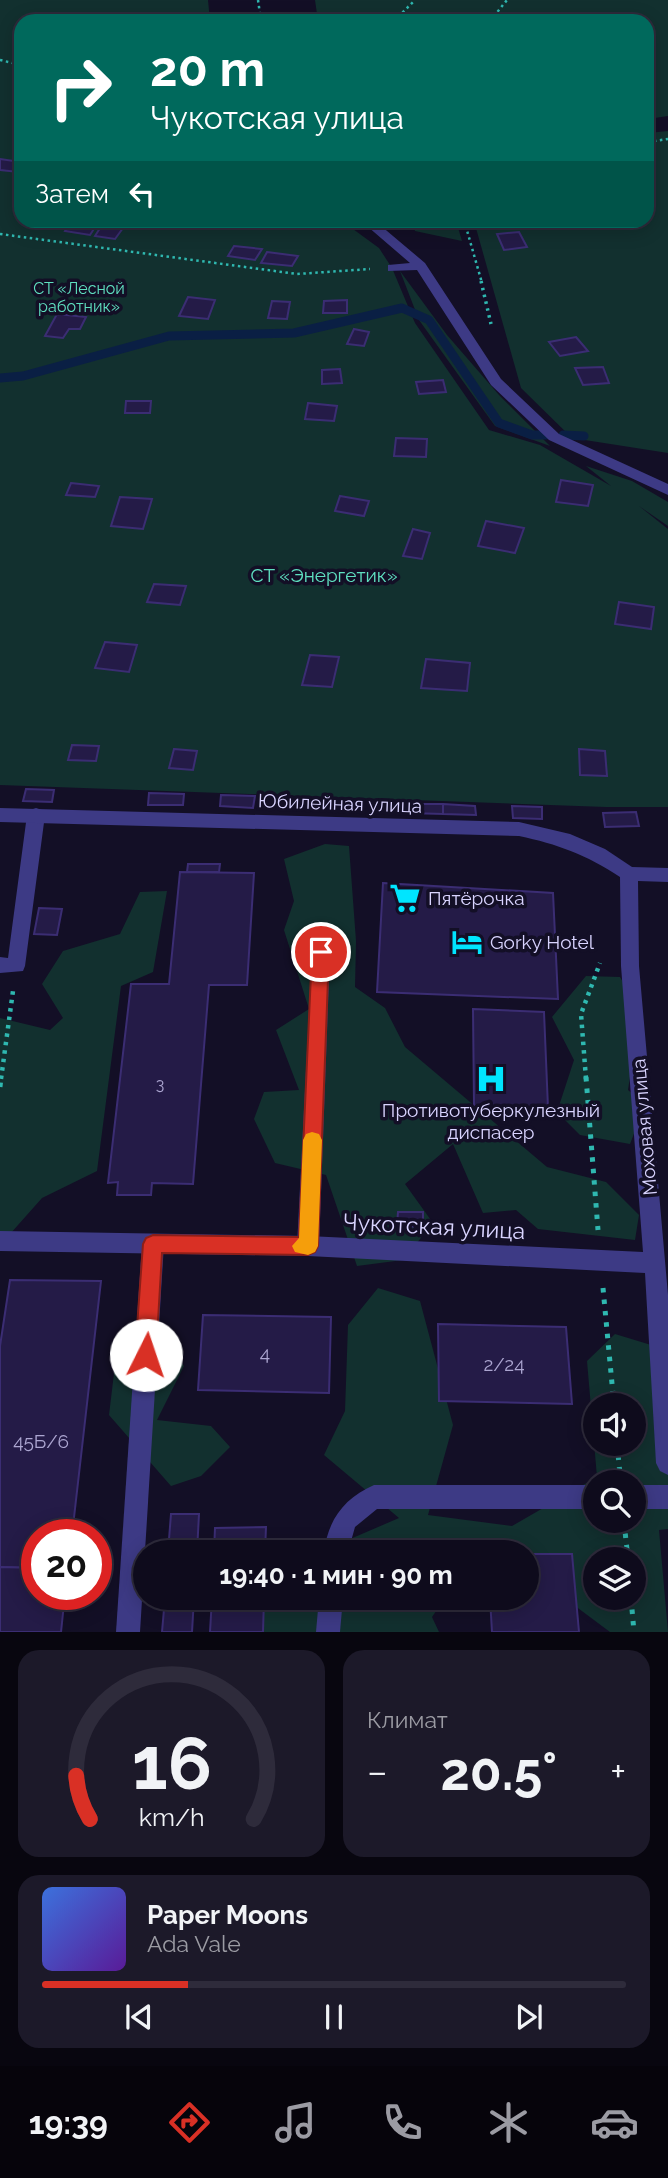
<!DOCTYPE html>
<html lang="ru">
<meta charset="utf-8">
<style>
:root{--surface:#0e0b1c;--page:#1c1929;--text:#f1f3f6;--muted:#9b9ba3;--line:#2e2b3b;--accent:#d93025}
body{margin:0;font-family:Raleway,sans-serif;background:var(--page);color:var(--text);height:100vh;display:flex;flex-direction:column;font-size:26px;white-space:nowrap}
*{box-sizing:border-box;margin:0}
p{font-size:23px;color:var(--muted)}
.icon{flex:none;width:38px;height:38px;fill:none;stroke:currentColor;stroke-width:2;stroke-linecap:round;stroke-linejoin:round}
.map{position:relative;height:1632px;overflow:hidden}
.sheet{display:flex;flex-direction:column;gap:18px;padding:18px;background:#08060f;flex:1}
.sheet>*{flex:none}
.hud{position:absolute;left:14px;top:14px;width:640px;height:214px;border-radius:21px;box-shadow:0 4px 18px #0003,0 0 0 2px var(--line);background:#00695c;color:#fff;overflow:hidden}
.tools{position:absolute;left:583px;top:1393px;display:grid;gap:14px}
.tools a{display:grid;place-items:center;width:63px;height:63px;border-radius:50%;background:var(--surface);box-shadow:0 4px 18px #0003,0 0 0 2px var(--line);font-size:35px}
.speed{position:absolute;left:21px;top:1519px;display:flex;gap:14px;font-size:35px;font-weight:700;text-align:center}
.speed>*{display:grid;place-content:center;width:91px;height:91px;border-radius:50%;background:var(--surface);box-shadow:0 4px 18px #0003,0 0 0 2px var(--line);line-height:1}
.speed .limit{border:10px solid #d22;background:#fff;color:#111}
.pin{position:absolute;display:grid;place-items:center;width:60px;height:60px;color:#fff;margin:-30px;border:4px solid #fff;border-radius:50%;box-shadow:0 2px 7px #0007}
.me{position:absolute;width:77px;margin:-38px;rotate:4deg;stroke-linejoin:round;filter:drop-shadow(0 0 5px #0008)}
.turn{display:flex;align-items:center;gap:24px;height:147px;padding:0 21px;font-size:32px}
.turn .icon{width:91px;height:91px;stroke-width:2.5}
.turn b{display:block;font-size:49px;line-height:60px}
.then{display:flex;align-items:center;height:66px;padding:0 21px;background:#0003;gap:14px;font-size:26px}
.big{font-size:52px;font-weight:700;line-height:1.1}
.sheet .card{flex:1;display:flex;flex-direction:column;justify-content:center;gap:10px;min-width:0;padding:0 24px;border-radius:21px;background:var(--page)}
.sheet .dial{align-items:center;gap:0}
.dial svg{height:182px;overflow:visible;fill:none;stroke:var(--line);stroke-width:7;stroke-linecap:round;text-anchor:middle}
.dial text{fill:var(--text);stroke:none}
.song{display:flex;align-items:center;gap:21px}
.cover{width:84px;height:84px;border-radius:10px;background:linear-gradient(135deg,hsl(220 70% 55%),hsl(270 70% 35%))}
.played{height:7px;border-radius:4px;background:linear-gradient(90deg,var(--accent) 25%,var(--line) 25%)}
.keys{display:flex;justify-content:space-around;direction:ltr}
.heat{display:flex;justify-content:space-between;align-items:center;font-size:38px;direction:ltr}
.sheet .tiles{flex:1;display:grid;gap:18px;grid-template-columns:1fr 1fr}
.card:last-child{grid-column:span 2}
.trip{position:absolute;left:133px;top:1540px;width:406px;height:70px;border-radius:35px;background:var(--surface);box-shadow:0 4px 18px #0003,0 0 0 2px var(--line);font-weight:700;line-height:70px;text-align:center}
.menu{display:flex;height:112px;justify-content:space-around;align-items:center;background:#06040b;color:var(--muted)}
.menu .icon{width:49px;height:49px}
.menu .selected{color:var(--accent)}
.menu b{font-size:32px;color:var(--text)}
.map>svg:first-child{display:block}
.green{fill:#12302f;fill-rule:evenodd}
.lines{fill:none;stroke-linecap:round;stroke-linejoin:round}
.stream{stroke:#0a1f44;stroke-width:9}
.building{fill:#241b47;stroke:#3b2d73;stroke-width:2}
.path-far3{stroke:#2fb8b0;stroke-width:2.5;stroke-dasharray:2.5 3.5;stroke-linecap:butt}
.path-far2{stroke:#2fb8b0;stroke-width:3.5;stroke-dasharray:2.5 4.5;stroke-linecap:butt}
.path-far1{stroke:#2fb8b0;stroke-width:4.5;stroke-dasharray:3.5 5;stroke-linecap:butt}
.path{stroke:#2fb8b0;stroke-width:5;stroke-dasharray:4.5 7;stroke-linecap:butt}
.service{fill:#3d3a85;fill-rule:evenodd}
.minor{fill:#3d3a85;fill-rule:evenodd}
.route{fill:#d93025;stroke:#8d1f18;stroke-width:2}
.slow{fill:#f59e0b}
.labels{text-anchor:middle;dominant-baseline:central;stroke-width:7;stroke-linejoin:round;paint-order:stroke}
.far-park-label{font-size:16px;fill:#5fe0c0;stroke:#130f26}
.number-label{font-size:16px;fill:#aca6d1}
.park-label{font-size:19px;fill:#5fe0c0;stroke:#130f26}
.street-label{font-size:19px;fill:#d9d4ff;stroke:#130f26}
.poi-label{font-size:19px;fill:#d9d4ff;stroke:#130f26;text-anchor:start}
.near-number-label{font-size:19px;fill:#aca6d1}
.near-street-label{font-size:23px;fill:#d9d4ff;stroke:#130f26}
</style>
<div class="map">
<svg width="668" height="1632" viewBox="0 0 668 1632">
<rect width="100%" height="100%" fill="#130f26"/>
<g class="green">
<polygon points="0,0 208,0 210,21 21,21 21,220 342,221 379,248 392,268 415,323 489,430 540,445 611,486 586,466 632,481 668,502 668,526 639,506 668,529 668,807 606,807 0,785"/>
<polygon points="315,0 668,0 668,116 648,119 648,21 318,21"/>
<polygon points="668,131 668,453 572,438 521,388 474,221 648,220 648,133"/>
<polygon points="412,221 456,221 462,241 415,231"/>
<polygon points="400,271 447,335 499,395 550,446 495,426 419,320"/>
<polygon points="325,844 349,846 356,941 355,987 385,1008 405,1047 547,1167 606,1182 639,1215 635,1240 538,1229 516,1210 483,1213 453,1144 405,1184 433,1223 403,1260 357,1266 326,1175 275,1163 254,1119 264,1092 299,1090 276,1030 309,1009 284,930 294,901 284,859"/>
<polygon points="167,891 153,972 121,986 97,1171 42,1198 10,1234 0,1233 0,1018 50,1030 63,1018 42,984 63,951 120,934 140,892"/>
<polygon points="586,976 620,977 640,1011 628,1090 645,1105 630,1144 580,1135 557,1112 574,1060 552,1017"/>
<path d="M378,1288L420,1301L453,1425L428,1515L512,1526L597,1477L587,1361L615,1334L661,1348L668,1381V1529L659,1530L668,1632H610L527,1570V1552H502L486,1541L478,1552H320L399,1518L324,1455L345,1411L348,1325ZM595,1405H634V1444H595ZM595,1482H634V1521H595ZM595,1559H634V1598H595Z"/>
<polygon points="157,1333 184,1366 157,1420 211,1426 230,1447 201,1476 171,1486 109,1415 115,1365"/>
<polygon points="260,1598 445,1598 432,1617 439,1632 262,1632 252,1606"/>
</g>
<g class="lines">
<g class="stream">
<polyline points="0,378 23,376 169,336 294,333 402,308 429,320 499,423 532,435 546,435"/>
<polyline points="563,435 584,436"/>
</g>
</g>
<g class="building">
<polygon points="0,159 21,162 21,168 18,172 0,170"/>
<polygon points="71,221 97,224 90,235 65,231"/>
<polygon points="102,225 123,228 115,239 95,236"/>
<polygon points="519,232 527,247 504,250 497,234"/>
<polygon points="234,246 262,249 255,260 228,256"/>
<polygon points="267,252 298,256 292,266 261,263"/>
<polygon points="188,297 215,300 208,319 179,316"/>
<polygon points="347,300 347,313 323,313 324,301"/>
<polygon points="272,301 290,302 287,319 268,318"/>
<polygon points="57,314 86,317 80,329 69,329 63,338 45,336"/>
<polygon points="354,329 369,332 364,346 347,344"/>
<polygon points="576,337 588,351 560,356 549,342"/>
<polygon points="603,367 609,383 583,385 575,368"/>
<polygon points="340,369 342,383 322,384 322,370"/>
<polygon points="443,380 446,392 419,394 416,382"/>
<polygon points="126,401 151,401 150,413 125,413"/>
<polygon points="308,403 337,406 334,421 305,419"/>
<polygon points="396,438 427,439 426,457 394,456"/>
<polygon points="561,480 593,485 588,506 556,502"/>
<polygon points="71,483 99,486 95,497 66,495"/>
<polygon points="340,496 369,501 364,516 335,511"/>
<polygon points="120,497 152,499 143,529 111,526"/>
<polygon points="486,521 524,528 515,553 478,546"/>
<polygon points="413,529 430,533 422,559 403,556"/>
<polygon points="154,584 186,586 180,605 147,602"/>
<polygon points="619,602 654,607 651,629 615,624"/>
<polygon points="105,642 137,645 129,672 95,668"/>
<polygon points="310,655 339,657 332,687 302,685"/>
<polygon points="426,659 470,663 467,691 421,688"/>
<polygon points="72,745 99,746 96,761 68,760"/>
<polygon points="174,749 197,751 193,770 169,768"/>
<polygon points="579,749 605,751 607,776 580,775"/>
<polygon points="26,789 54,790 52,802 23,801"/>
<polygon points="149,793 184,794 183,805 148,805"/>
<polygon points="221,795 255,796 253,808 220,806"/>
<polygon points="409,804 443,804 443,814 409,813"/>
<polygon points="443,804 475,806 476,815 443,814"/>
<polygon points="512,806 542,807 542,819 513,818"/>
<polygon points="636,812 639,826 605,827 603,813"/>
<polygon points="188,864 220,864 219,872 187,872"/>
<polygon points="180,872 254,873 247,985 209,985 193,1184 152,1183 151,1195 117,1195 118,1182 108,1183 131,984 169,984"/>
<polygon points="383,883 553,893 558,999 377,992"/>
<polygon points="39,908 62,909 57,935 34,934"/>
<polygon points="473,1009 544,1012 548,1108 474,1105"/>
<polygon points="398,1212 423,1212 423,1227 397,1226"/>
<polygon points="10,1280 101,1281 72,1535 37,1535 37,1568 0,1567 0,1346"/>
<polygon points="203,1315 331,1317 329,1393 198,1390"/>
<polygon points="438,1324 566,1327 572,1404 439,1401"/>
<polygon points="171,1514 199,1514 197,1552 168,1552"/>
<polygon points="266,1527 265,1552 214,1552 215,1528"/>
<polygon points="527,1554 572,1554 579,1632 492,1632 490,1598 527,1598"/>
<polygon points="0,1567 37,1568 37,1594 65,1594 61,1632 0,1632"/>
<polygon points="165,1598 194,1598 192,1632 162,1632"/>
<polygon points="212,1598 264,1598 263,1632 210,1632"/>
</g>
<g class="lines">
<g class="path-far3">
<polyline points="258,0 261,21"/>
<polyline points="394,21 415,0"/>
<polyline points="490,21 507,0"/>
<polyline points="0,60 21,65"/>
<polyline points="648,142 668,139"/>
<polyline points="464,220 482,283"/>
<polyline points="0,234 297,274 370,269"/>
</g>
<polyline class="path-far2" points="481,281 491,324"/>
<g class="path-far1">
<polyline points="1,1079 13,991"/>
<polyline points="586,1079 581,1014 600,963"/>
</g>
<g class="path">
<polyline points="586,1077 598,1230"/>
<polyline points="0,1087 1,1077"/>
<polyline points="603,1288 614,1405"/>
<polyline points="617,1444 620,1474"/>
<polyline points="624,1522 628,1559"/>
<polyline points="631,1598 634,1632"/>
</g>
<g class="service">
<polygon points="360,220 374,220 425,263 501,379 559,434 668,484 668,495 549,440 491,385 417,270 388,271 388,265 410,263"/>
<polygon points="36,808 42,810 45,815 25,966 23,971 0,973 0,957 8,958 27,815 30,810"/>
<polygon points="321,944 328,947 330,952 319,1246 316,1253 308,1256 300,1253 297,1246 312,952 314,947"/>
<polygon points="153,1234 161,1237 164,1244 140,1632 116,1632 142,1244 145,1237"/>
<path d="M374,1485H595V1509H377L355,1527L348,1552H324C328,1520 344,1498 374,1485Z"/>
<rect x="634" y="1485" width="34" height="24"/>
<polygon points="319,1598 343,1598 340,1632 316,1632"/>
</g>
<path class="minor" d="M0,808L519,822L570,834L605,849L632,867L668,868V882L638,881L639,966L668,1295V1475L660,1471L656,1463L645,1273L308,1256L0,1251V1231L308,1236L643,1252L621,966L620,877C587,855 557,844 519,836L0,822Z"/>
</g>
<polygon class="route" points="321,945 327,947 329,952 318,1246 315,1252 308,1255 162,1253 156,1355 153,1362 146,1365 138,1362 135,1355 143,1244 146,1238 153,1235 299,1237 312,952 315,947"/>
<polygon class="slow" points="312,1132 319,1134 322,1140 318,1246 315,1252 308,1255 295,1252 292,1246 299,1238 303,1140 306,1134"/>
<defs>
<g id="supermarket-bare" transform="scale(2.415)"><path d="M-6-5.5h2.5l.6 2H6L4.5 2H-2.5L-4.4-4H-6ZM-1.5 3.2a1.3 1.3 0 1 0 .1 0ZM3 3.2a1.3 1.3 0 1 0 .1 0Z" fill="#00e5ff" stroke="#130f26" stroke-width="2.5" paint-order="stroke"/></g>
<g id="hotel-bare" transform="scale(2.415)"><path d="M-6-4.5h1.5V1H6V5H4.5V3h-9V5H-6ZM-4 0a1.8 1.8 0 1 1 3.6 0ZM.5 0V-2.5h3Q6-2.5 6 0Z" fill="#00e5ff" stroke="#130f26" stroke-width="2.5" paint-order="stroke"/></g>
<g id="hospital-bare" transform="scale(2.415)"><path d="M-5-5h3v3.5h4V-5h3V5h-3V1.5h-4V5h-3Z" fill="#00e5ff" stroke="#130f26" stroke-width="2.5" paint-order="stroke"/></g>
</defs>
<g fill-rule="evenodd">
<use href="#supermarket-bare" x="405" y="898"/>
<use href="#hotel-bare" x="467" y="942"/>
<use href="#hospital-bare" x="491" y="1079"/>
</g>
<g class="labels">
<g class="far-park-label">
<text x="79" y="288">СТ «Лесной<tspan x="79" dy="18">работник»</tspan></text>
</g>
<g class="number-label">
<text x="160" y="1084">3</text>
</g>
<g class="park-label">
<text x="324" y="575">СТ «Энергетик»</text>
</g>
<g class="street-label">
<text transform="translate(340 803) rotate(2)">Юбилейная улица</text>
<text transform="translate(644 1127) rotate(-95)">Моховая улица</text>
</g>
<g class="poi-label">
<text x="428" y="898">Пятёрочка</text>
<text x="490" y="942">Gorky Hotel</text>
<text x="491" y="1110" text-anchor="middle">Противотуберкулезный<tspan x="491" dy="22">диспасер</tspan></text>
</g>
<g class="near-number-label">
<text x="265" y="1353">4</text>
<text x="504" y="1364">2/24</text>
<text x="41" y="1441">45Б/6</text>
</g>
<g class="near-street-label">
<text transform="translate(434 1226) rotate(3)">Чукотская улица</text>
</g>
</g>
</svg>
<div class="tools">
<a><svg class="icon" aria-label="sound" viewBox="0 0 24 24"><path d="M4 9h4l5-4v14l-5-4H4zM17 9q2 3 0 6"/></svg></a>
<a><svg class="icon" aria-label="search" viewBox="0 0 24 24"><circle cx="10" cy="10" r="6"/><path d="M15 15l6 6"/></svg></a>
<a><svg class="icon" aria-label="layers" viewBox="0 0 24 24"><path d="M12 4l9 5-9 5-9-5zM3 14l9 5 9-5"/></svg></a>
</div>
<div class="speed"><div class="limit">20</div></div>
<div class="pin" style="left:321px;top:952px;background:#d93025"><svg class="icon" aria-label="arrive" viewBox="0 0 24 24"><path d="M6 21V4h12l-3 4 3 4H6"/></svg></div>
<svg class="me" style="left:146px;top:1355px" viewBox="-20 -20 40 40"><circle r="19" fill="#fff"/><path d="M0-13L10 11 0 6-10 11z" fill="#d93025"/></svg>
<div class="trip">19:40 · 1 мин · 90 m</div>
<div class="hud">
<div class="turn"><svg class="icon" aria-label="right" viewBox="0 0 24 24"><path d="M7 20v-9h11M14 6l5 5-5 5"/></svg><div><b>20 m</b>Чукотская улица</div></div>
<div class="then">Затем<svg class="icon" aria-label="left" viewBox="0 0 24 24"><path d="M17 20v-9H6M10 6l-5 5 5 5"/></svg></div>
</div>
</div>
<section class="sheet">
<div class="tiles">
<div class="card dial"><svg viewBox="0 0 100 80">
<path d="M14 69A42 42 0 1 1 86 69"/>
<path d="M14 69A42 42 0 0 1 8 50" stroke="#d93025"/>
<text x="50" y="56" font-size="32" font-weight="700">16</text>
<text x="50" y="72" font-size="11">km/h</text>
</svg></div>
<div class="card"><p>Климат</p>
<div class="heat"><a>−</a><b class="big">20.5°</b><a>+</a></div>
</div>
<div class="card">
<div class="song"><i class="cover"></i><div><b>Paper Moons</b><p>Ada Vale</p></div></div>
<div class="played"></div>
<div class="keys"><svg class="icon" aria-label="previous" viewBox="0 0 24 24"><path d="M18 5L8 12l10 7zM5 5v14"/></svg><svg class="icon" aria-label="pause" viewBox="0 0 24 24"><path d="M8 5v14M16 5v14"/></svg><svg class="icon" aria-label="next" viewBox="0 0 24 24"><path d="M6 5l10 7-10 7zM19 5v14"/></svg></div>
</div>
</div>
</section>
<nav class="menu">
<b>19:39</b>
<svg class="icon selected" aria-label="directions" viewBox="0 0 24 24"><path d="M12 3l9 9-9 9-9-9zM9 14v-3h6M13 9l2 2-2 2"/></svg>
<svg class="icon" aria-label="music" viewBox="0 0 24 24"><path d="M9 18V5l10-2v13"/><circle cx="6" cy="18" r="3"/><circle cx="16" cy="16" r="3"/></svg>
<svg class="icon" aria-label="phone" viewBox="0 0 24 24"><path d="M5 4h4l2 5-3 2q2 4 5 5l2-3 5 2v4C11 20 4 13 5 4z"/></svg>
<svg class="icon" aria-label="climate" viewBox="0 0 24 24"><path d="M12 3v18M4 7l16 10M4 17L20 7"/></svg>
<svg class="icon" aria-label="car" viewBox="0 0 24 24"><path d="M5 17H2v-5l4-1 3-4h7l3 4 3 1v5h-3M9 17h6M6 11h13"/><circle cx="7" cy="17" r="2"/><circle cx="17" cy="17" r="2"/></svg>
</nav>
